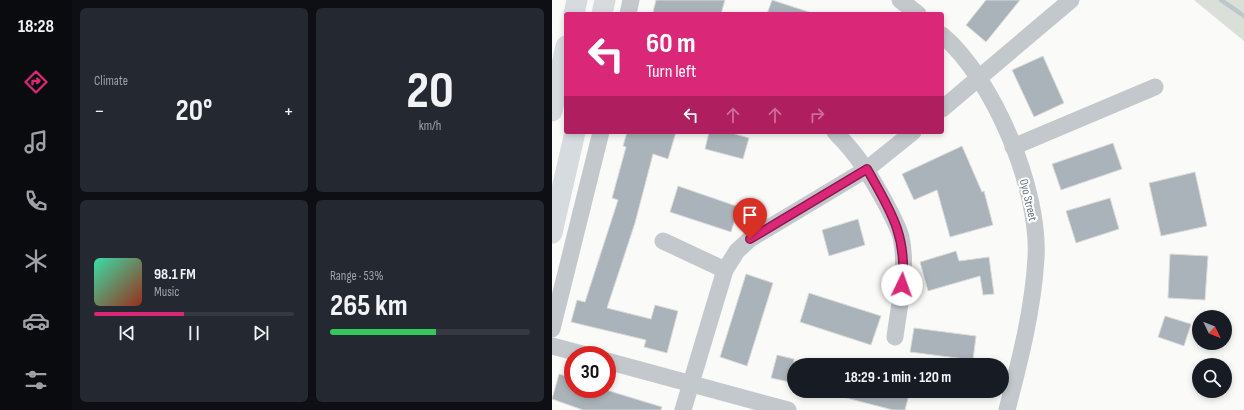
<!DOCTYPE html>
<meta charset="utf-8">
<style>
:root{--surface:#171b24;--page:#242831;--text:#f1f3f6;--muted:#9ea1a6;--line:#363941;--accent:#db2777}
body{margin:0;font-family:"Sofia Sans Condensed",sans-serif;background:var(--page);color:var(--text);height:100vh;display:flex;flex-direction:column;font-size:15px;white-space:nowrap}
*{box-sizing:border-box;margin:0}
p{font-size:13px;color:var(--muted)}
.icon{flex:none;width:22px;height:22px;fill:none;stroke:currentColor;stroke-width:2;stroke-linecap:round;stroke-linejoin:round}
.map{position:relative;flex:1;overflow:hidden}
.sheet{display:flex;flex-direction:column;gap:8px;padding:8px;background:#0d0f14;width:480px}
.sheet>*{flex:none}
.hud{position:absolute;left:12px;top:12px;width:380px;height:122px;border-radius:4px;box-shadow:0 2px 6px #0003;background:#db2777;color:#fff;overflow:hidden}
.needle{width:26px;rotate:133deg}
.tools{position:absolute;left:640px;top:310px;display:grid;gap:8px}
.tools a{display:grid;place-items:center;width:40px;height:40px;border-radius:50%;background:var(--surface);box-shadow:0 2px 6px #0003;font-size:20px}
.speed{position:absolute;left:12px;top:346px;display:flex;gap:8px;font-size:20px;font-weight:700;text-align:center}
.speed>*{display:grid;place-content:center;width:52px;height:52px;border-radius:50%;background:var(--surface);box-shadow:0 2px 6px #0003;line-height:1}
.speed .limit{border:6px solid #d22;background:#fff;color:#111}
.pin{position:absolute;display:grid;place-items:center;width:34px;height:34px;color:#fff;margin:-41px -17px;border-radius:50% 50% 50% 0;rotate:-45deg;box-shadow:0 0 4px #0007}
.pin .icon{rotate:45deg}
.me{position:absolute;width:44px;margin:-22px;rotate:3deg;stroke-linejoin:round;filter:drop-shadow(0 0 3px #0008)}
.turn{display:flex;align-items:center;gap:14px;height:84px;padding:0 16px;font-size:18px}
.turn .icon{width:52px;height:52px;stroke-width:2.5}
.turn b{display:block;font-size:28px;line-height:34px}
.lanes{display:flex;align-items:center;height:38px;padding:0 16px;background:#0003;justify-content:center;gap:20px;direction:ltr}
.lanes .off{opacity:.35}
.big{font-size:30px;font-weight:700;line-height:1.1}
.sheet .card{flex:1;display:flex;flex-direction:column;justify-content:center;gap:6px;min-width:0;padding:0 14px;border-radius:6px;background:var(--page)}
.sheet .dial{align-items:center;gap:0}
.dial b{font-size:52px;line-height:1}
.song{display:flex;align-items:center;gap:12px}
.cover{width:48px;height:48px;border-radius:6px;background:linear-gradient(135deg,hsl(160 70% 55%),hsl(10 70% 35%))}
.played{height:4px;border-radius:2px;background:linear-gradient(90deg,var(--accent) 45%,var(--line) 45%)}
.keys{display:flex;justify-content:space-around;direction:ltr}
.heat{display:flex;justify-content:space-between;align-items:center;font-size:22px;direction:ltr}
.charge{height:6px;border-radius:3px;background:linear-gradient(90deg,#34c759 53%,var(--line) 0)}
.sheet .tiles{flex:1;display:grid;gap:8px;grid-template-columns:repeat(2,1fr)}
.trip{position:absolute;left:235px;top:358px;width:222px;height:40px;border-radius:20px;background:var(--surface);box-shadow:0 2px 6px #0003;font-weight:700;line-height:40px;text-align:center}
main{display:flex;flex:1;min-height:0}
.dock{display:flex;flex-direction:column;width:72px;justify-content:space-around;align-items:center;background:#090b0e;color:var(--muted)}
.dock .icon{width:28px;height:28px}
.dock .on{color:var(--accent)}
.dock b{font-size:18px;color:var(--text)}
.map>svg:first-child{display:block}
.green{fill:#dadfd7}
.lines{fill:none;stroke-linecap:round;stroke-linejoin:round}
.stream{stroke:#bbc7cb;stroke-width:4.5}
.building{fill:#aab3b9;stroke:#dcdcda}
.minor{stroke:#c3c8cc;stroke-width:17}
.major{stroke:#d6dbdf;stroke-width:21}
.route-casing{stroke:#8e194d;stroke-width:10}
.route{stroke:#db2777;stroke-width:7}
.labels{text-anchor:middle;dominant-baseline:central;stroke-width:4;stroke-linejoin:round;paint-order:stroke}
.street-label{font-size:12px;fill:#657683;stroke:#fff}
</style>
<main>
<nav class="dock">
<b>18:28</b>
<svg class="icon on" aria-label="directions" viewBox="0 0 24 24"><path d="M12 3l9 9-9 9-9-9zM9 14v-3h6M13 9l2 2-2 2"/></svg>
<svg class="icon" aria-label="music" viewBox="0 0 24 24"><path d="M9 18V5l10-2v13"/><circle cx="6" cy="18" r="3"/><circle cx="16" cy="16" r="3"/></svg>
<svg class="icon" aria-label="phone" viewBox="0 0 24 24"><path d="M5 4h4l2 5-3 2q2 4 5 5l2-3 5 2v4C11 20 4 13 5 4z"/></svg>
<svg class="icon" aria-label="climate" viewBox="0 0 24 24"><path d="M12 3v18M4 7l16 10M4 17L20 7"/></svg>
<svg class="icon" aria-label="car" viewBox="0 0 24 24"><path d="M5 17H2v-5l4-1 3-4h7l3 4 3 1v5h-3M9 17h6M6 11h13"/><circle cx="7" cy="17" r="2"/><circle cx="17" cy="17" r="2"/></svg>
<svg class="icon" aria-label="filters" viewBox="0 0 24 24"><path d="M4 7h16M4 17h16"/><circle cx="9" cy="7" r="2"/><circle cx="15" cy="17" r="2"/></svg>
</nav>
<section class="sheet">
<div class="tiles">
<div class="card"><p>Climate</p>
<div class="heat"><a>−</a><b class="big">20°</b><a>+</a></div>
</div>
<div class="card dial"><b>20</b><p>km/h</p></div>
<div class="card">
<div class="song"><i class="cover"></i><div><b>98.1 FM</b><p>Music</p></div></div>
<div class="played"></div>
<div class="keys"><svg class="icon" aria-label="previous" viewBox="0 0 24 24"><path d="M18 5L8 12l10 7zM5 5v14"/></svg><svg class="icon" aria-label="pause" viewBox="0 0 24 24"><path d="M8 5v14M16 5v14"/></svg><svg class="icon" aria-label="next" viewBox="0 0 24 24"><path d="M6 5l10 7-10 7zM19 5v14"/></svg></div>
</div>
<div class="card"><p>Range · 53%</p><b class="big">265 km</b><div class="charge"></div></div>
</div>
</section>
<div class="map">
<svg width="692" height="410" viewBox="0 0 692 410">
<rect width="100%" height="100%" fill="#fafaf8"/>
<polygon class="green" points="642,0 692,0 692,41"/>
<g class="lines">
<polyline class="stream" points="669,0 692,16"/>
</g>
<g class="building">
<polygon points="104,0 173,0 169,14 107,14 101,12"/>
<polygon points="220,0 257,12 257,14 215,14"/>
<polygon points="434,0 468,0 434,42 414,25"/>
<polygon points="491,56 512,103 482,117 460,70"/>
<polygon points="75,132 124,132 116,159 101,154 83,223 55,308 99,319 103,305 126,311 115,353 92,347 94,340 19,322 25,300 33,302 66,200 60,198 74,147 71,146"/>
<polygon points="157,132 176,132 197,138 191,159 153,149"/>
<polygon points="561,143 570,169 509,190 500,164"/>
<polygon points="410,146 430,192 432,191 441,225 398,237 385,190 362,200 350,174"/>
<polygon points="643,172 655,226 609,236 597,183"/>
<polygon points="126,186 187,207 179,232 118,212"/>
<polygon points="558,198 567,229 524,243 514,211"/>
<polygon points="306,219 313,245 277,256 270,230"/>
<polygon points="404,251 407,261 437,257 442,294 431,295 428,276 376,291 368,262"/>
<polygon points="618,254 656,256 653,300 616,298"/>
<polygon points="194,274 221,283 195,366 168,357"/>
<polygon points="257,293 329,316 319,345 248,322"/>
<polygon points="613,316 639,324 632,346 606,337"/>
<polygon points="362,328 424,336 421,360 358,352"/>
<polygon points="225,355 242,359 242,383 219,378"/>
<polygon points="7,374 21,378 21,389 51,389 110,407 109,410 31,410 0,399"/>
<polygon points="283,391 358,391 353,410 341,410 283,395"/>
</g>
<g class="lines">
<g class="minor">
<polyline points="348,0 366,14"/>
<polyline points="76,14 79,0"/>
<path d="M390,35C442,79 488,190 484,258C481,310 468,360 455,410"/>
<polyline points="390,109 519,0"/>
<path d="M283,132C305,154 319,176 334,204C339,214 346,226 349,237C356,269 347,305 343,337"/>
<polyline points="461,147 603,87"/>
<polyline points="111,241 173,270"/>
<polyline points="0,329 49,132"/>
<polyline points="0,346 34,355"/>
<polyline points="55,361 236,410"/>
<polyline points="131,410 173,270 185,251 198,239 315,169 361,132"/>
</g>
<g class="major">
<polyline points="22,14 25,0"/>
<polyline points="50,14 53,0"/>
<polyline points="0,111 14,46"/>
<polyline points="0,233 23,132"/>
</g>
</g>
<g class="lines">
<g class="route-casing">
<path id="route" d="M198,239L315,169C338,210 356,236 350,285"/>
</g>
<use href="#route" class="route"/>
</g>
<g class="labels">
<g class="street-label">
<text transform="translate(476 200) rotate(77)">Oyo Street</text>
</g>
</g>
</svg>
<div class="tools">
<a><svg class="needle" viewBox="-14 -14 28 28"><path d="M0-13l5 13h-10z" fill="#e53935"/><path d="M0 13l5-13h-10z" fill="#9ea1a6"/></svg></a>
<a><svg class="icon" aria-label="search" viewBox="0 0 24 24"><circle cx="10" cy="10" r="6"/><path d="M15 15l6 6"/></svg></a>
</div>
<div class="speed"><div class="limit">30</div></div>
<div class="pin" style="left:198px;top:239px;background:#d93025"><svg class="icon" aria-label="arrive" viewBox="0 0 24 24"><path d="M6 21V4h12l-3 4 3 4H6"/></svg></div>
<svg class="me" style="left:350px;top:285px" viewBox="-20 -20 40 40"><circle r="19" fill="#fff"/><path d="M0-13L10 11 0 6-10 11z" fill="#db2777"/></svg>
<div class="trip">18:29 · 1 min · 120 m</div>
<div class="hud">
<div class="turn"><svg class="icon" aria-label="left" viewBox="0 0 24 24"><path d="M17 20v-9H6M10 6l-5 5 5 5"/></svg><div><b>60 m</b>Turn left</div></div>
<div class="lanes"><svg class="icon" aria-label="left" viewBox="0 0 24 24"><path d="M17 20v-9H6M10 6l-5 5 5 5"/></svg><svg class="icon off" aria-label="ahead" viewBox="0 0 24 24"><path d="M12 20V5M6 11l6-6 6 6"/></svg><svg class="icon off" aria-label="ahead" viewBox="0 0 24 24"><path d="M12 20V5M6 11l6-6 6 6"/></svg><svg class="icon off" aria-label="right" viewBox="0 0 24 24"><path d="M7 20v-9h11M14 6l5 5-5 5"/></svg></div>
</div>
</div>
</main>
